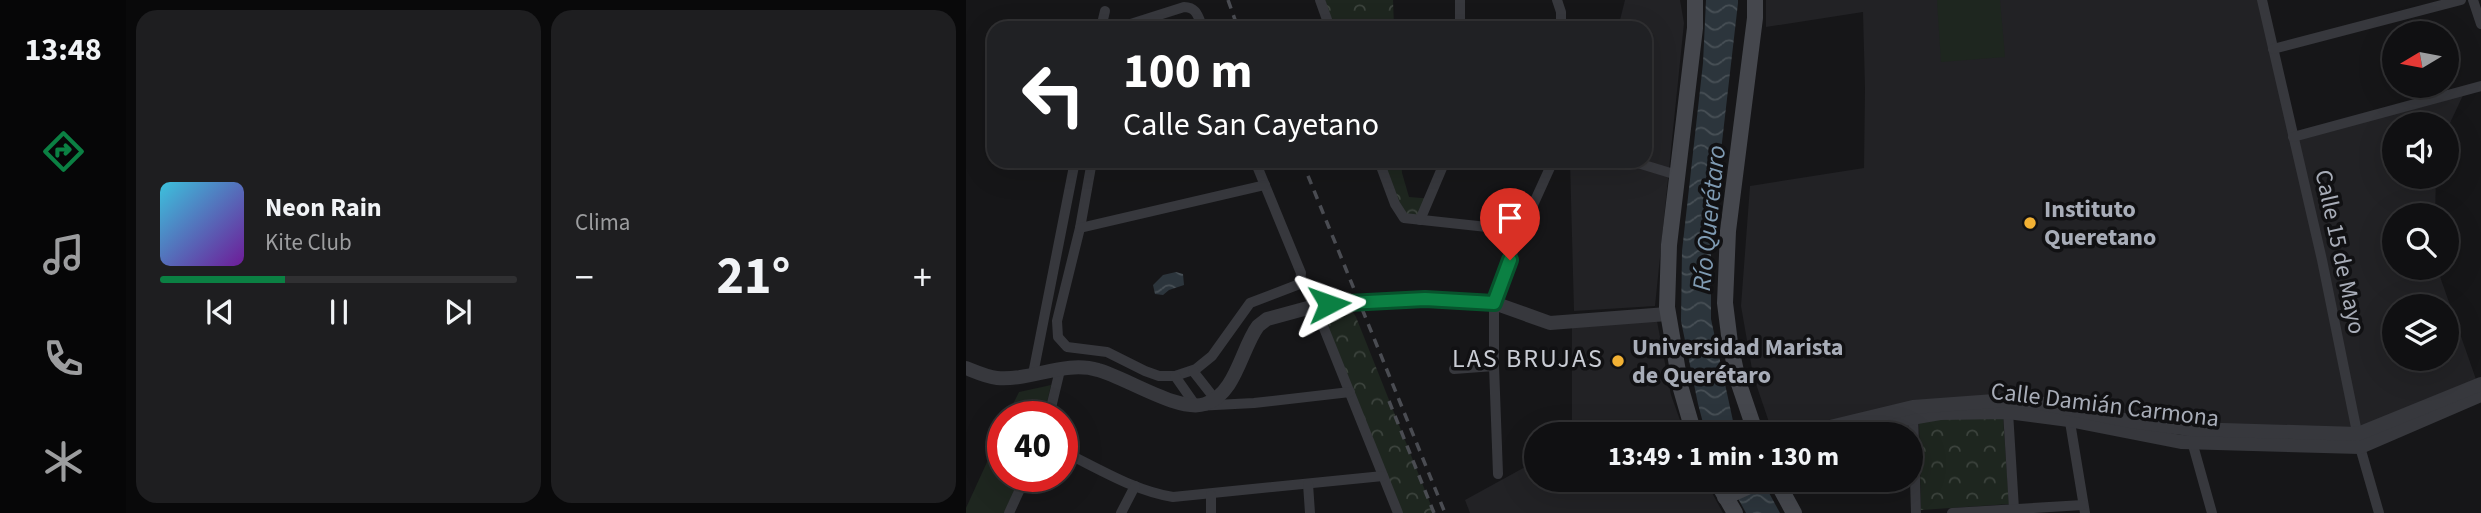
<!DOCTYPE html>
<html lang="es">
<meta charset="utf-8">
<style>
:root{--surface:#101012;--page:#1e1e20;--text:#f1f3f6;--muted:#9c9d9f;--line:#303032;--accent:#0b8043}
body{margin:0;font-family:"Source Sans 3",sans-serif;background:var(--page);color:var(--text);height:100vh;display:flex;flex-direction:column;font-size:26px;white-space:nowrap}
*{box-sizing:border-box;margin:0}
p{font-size:23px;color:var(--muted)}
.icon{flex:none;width:38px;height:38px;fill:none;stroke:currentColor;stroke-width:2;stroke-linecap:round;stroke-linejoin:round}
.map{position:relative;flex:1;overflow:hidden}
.side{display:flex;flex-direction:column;gap:10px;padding:10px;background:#09090a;width:840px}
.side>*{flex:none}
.guide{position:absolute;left:21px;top:21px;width:665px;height:147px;border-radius:21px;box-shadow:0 7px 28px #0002,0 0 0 2px var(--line);background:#202124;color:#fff;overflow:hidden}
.needle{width:46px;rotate:260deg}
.controls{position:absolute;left:1416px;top:21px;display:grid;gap:14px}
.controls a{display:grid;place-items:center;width:77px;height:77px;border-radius:50%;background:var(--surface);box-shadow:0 7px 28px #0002,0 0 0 2px var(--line);font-size:35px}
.speed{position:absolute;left:21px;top:401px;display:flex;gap:14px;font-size:35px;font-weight:700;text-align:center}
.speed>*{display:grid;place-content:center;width:91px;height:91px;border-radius:50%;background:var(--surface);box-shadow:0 7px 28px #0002,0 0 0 2px var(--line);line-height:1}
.speed .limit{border:10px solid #d22;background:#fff;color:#111}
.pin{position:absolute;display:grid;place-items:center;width:60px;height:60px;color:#fff;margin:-72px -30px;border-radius:50% 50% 50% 0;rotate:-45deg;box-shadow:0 0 7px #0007}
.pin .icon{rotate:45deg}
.me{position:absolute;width:77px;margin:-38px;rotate:86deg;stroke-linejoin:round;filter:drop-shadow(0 0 5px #0008)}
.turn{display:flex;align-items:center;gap:24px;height:147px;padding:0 21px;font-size:32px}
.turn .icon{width:91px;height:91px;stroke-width:2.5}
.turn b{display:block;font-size:49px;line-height:60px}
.big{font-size:52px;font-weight:700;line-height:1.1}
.side .card{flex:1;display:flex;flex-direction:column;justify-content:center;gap:10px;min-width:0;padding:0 24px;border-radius:21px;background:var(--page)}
.song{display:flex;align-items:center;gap:21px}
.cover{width:84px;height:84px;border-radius:10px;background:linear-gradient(135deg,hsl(190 70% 55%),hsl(280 70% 35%))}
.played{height:7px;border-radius:4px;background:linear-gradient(90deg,var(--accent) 35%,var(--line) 35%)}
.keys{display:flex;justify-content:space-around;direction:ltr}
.heat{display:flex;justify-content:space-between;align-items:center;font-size:38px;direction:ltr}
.side .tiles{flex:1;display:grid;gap:10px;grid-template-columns:repeat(2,1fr)}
.trip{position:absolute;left:558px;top:422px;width:399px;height:70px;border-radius:35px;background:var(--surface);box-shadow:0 7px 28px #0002,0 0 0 2px var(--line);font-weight:700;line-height:70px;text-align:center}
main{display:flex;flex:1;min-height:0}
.menu{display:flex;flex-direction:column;width:126px;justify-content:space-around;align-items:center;background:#060607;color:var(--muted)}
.menu .icon{width:49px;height:49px}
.menu .current{color:var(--accent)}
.menu b{font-size:32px;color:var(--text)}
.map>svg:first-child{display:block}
.built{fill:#222225;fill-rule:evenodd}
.green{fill:#1e261f}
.park{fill:url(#park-crowns)}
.water{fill:url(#water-waves)}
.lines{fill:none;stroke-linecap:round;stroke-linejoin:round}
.minor{stroke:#37383d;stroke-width:10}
.tertiary{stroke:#37383d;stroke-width:14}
.secondary{stroke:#45474d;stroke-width:16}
.rail{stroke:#4a4c52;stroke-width:3.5;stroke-dasharray:9 7;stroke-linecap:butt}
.route-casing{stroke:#07532c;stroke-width:18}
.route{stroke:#0b8043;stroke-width:12}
.poi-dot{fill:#f2b134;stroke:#111113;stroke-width:2.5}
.labels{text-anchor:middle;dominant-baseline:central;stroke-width:7;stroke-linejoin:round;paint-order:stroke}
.poi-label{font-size:24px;font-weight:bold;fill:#a8adb8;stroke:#111113;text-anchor:start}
.street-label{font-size:24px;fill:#a8adb8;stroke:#111113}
.water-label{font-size:26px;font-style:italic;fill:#7f9bb3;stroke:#111113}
.neighbourhood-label{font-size:26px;letter-spacing:2px;fill:#c9ccd4;stroke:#111113}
</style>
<main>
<nav class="menu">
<b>13:48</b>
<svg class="icon current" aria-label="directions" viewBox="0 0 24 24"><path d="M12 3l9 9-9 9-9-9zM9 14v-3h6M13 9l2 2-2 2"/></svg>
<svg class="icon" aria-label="music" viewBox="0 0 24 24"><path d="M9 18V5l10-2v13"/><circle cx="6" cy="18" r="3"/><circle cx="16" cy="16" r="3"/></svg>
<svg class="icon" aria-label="phone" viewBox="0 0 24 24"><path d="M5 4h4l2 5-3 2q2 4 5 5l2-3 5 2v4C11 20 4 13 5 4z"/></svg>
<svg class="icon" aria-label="climate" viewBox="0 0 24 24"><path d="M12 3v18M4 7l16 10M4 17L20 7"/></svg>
</nav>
<section class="side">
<div class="tiles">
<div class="card">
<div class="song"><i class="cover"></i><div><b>Neon Rain</b><p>Kite Club</p></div></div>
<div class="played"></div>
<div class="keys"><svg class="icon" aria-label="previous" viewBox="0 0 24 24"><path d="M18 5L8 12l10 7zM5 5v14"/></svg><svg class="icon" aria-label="pause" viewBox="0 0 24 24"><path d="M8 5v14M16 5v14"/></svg><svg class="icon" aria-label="next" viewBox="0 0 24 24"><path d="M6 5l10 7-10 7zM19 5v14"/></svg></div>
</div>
<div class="card"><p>Clima</p>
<div class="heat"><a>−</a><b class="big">21°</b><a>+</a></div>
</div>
</div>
</section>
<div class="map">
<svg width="1515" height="513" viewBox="0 0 1515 513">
<defs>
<pattern id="park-crowns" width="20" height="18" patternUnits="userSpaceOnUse" patternTransform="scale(1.75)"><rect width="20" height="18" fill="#1e261f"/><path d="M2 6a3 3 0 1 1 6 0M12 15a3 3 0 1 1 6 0" fill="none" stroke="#3c433d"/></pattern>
<pattern id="water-waves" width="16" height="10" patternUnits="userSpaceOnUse" patternTransform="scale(1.75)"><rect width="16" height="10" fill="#2c353c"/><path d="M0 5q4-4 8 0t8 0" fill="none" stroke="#485056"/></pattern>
</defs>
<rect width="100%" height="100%" fill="#161618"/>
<g class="built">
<polygon points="659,0 714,0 718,23 689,306 608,311 604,161 679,161 679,28 652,28"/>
<path d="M800,0H1296L1327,137L1499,91L1484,123L1481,137L1480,124H1428V177H1470L1469,215H1428V268H1471L1512,385L1392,434L1224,429L1042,400L835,434H807L787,375L775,306L784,186L898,168L899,88L897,12L800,27ZM1428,306H1480V359H1428Z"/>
<polygon points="691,321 705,395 719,434 606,434 606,326"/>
<polygon points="570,461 570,480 739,480 757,513 504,513 499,500"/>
</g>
<g class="green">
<polygon points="971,0 1034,0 1039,57 975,62"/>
<polygon points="85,385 78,416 41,416 53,392"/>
<polygon points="37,427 37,476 55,476 38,513 0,513 0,508"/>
</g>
<g class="park">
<polygon points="358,0 427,0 428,28 368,28"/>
<polygon points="417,161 435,161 436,173 443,197 467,199 460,218 439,217"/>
<polygon points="377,302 385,309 390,317 468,513 432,513 349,306"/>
<polygon points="1037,417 1043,504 955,510 953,422 974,418"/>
</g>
<g class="water">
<polygon points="740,0 772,0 772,3 745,238 745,319 767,421 774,434 740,434 732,404 715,321 716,251 737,63"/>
<polygon points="210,272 217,274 218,285 203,290 197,295 189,294 187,285 197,275"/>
<polygon points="762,480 796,480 814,513 780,513"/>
</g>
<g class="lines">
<g class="minor">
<polyline points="354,0 364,28"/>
<polyline points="591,0 595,12 595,28"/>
<polyline points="1296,0 1356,260 1394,447 1413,513"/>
<polyline points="1507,0 1515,24"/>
<polyline points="135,28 139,11"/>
<path d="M152,28L218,7C231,7 232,17 237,28"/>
<polyline points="494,28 494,0"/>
<polyline points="1307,49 1495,0"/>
<polyline points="1327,137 1515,86"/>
<polyline points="126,161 114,228 91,321 92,337 101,347 141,352 179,371 193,376 209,376 230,369 246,356 284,303 331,285 334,282 335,273 289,161"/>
<polyline points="413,161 429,204 438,218 521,227 552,238"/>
<polyline points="665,161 711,175"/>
<polyline points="454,220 479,161"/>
<polyline points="114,228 299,185"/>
<polyline points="349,306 432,513"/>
<polyline points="488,369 528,366"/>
<polyline points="227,371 249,399"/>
<polyline points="67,374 109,161"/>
<polyline points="209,376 230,406 288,403 384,392"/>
<polyline points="947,411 950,513"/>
<polyline points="1042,412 1048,509"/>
<polyline points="83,416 94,370"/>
<polyline points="1103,416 1119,513"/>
<polyline points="1225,438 1246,513"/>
<path d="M96,451C132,468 168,491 207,497L417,476"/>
<polyline points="532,474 528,366 528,303 552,238 587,161"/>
<polyline points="342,484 344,513"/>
<polyline points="245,495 245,513"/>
<polyline points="43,513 60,476"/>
<polyline points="155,513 169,486"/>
<polyline points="986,513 1117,505"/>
</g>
<g class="tertiary">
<path d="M0,368C10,372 21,377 31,378C65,381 99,360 132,370C159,377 213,413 239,404C270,394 275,349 292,326L301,319L349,306L377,302L459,299L528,303L584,323L701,314"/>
<polyline points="922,422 974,413 1042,412 1103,420 1215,442 1394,447 1515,395"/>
<polyline points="835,434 947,407 1042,400 1068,402 1164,421 1224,429 1392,434 1515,384"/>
</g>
<g class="secondary">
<polyline points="789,0 789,18 762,231 759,303 764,343 772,381 790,434"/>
<polyline points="728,434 715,389 701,307 703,245 729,28 729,0"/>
<polyline points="750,480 769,513"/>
<polyline points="810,480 828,513"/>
<polyline points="759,497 797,480"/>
</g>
<g class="rail">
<polyline points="262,0 272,28"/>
<polyline points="336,161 479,513"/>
<polyline points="423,401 468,513"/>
</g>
</g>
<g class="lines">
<g class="route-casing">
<polyline id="route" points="363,304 459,299 528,303 544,260"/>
</g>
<use href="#route" class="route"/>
</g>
<g class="poi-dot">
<circle cx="1064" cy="223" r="7"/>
<circle cx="652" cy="361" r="7"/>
</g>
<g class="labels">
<g class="poi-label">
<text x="1078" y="209">Instituto<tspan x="1078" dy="28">Queretano</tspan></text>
<text x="666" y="347">Universidad Marista<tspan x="666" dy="28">de Querétaro</tspan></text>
</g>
<g class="street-label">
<text transform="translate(1374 252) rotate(78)">Calle 15 de Mayo</text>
<text transform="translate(1139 405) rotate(7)">Calle Damián Carmona</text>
</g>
<g class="water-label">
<text transform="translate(743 218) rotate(-84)">Río Querétaro</text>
</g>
<g class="neighbourhood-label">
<text x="562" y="358">LAS BRUJAS</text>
</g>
</g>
</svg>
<div class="controls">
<a><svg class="needle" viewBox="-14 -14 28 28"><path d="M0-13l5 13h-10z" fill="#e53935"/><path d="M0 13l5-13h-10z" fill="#9c9d9f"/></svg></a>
<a><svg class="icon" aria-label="sound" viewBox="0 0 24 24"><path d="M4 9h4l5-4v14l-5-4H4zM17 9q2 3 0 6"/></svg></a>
<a><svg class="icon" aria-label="search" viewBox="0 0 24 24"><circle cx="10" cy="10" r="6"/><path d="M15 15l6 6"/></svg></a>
<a><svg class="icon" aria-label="layers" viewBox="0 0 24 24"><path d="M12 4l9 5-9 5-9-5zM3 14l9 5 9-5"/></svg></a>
</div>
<div class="speed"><div class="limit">40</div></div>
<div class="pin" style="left:544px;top:260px;background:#d93025"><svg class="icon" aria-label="arrive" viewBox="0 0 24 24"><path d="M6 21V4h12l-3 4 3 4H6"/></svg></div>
<svg class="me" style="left:363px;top:304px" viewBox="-20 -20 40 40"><path d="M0-17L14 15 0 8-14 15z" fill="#0b8043" stroke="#fff" stroke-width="4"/></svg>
<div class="trip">13:49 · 1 min · 130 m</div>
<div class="guide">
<div class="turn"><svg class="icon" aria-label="left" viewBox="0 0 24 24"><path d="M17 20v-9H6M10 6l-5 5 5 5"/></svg><div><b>100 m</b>Calle San Cayetano</div></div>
</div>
</div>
</main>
